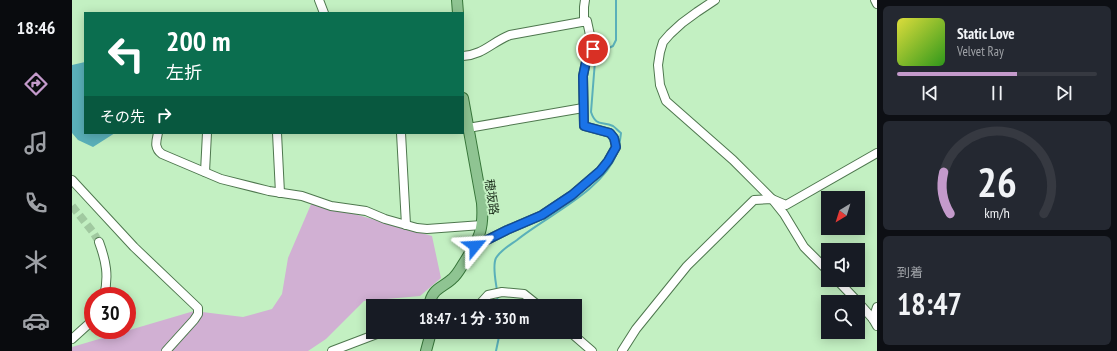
<!DOCTYPE html>
<html lang="ja">
<meta charset="utf-8">
<style>
:root{--surface:#171b24;--page:#242831;--text:#f1f3f6;--muted:#9ea1a6;--line:#363941;--accent:#c49acb}
body{margin:0;font-family:"PT Sans Narrow","Noto Sans JP",sans-serif;background:var(--page);color:var(--text);height:100vh;display:flex;flex-direction:column;font-size:15px;white-space:nowrap}
*{box-sizing:border-box;margin:0}
p{font-size:13px;color:var(--muted)}
.icon{flex:none;width:22px;height:22px;fill:none;stroke:currentColor;stroke-width:2;stroke-linecap:round;stroke-linejoin:round}
.map{position:relative;flex:1;overflow:hidden}
.side{display:flex;flex-direction:column;gap:6px;padding:6px;background:#0d0f14;width:240px}
.side>*{flex:none}
.guide{position:absolute;left:12px;top:12px;width:380px;height:122px;border-radius:0px;box-shadow:0 2px 10px #0003;background:#0b6e4f;color:#fff;overflow:hidden}
.needle{width:26px;rotate:218deg}
.fabs{position:absolute;left:749px;top:191px;display:grid;gap:8px}
.fabs a{display:grid;place-items:center;width:44px;height:44px;border-radius:0px;background:var(--surface);box-shadow:0 2px 10px #0003;font-size:20px}
.speed{position:absolute;left:12px;top:287px;display:flex;gap:8px;font-size:20px;font-weight:700;text-align:center}
.speed>*{display:grid;place-content:center;width:52px;height:52px;border-radius:50%;background:var(--surface);box-shadow:0 2px 10px #0003;line-height:1}
.speed .limit{border:6px solid #d22;background:#fff;color:#111}
.pin{position:absolute;display:grid;place-items:center;width:34px;height:34px;color:#fff;margin:-17px;border:2px solid #fff;border-radius:50%;box-shadow:0 1px 4px #0007}
.me{position:absolute;width:44px;margin:-22px;rotate:63deg;stroke-linejoin:round;filter:drop-shadow(0 0 3px #0008)}
.turn{display:flex;align-items:center;gap:14px;height:84px;padding:0 16px;font-size:18px}
.turn .icon{width:52px;height:52px;stroke-width:2.5}
.turn b{display:block;font-size:28px;line-height:34px}
.then{display:flex;align-items:center;height:38px;padding:0 16px;background:#0003;gap:8px;font-size:15px}
.big{font-size:30px;font-weight:700;line-height:1.1}
.side .widget{flex:1;display:flex;flex-direction:column;justify-content:center;gap:6px;min-width:0;padding:0 14px;border-radius:6px;background:var(--page)}
.side .dial{align-items:center;gap:0}
.dial svg{height:104px;overflow:visible;fill:none;stroke:var(--line);stroke-width:7;stroke-linecap:round;text-anchor:middle}
.dial text{fill:var(--text);stroke:none}
.song{display:flex;align-items:center;gap:12px}
.cover{width:48px;height:48px;border-radius:6px;background:linear-gradient(135deg,hsl(60 70% 55%),hsl(110 70% 35%))}
.played{height:4px;border-radius:2px;background:linear-gradient(90deg,var(--accent) 60%,var(--line) 60%)}
.keys{display:flex;justify-content:space-around;direction:ltr}
.trip{position:absolute;left:294px;top:299px;width:216px;height:40px;border-radius:0px;background:var(--surface);box-shadow:0 2px 10px #0003;font-weight:700;line-height:40px;text-align:center}
main{display:flex;flex:1;min-height:0}
.menu{display:flex;flex-direction:column;width:72px;justify-content:space-around;align-items:center;background:#090b0e;color:var(--muted)}
.menu .icon{width:28px;height:28px}
.menu .active{color:var(--accent)}
.menu b{font-size:18px;color:var(--text)}
.map>svg:first-child{display:block}
.green{fill:#d1b0d3}
.water{fill:#5ab0b9}
.lines{fill:none;stroke-linecap:round;stroke-linejoin:round}
.stream{stroke:#5ab0b9;stroke-width:2}
.minor-tunnel{stroke:#a1c9a0;stroke-width:8;stroke-dasharray:8 4;stroke-linecap:butt}
.minor-casing{stroke:#4e774e;stroke-width:10}
.major-casing{stroke:#367539;stroke-width:12}
.minor{stroke:#fff;stroke-width:8}
.major{stroke:#8fc492;stroke-width:10}
.route-casing{stroke:#114b97;stroke-width:10}
.route{stroke:#1a73e8;stroke-width:7}
.labels{text-anchor:middle;dominant-baseline:central;stroke-width:4;stroke-linejoin:round;paint-order:stroke}
.street-label{font-size:12px;fill:#1a2c1a;stroke:#c3f0c2}
</style>
<main>
<nav class="menu">
<b>18:46</b>
<svg class="icon active" aria-label="directions" viewBox="0 0 24 24"><path d="M12 3l9 9-9 9-9-9zM9 14v-3h6M13 9l2 2-2 2"/></svg>
<svg class="icon" aria-label="music" viewBox="0 0 24 24"><path d="M9 18V5l10-2v13"/><circle cx="6" cy="18" r="3"/><circle cx="16" cy="16" r="3"/></svg>
<svg class="icon" aria-label="phone" viewBox="0 0 24 24"><path d="M5 4h4l2 5-3 2q2 4 5 5l2-3 5 2v4C11 20 4 13 5 4z"/></svg>
<svg class="icon" aria-label="climate" viewBox="0 0 24 24"><path d="M12 3v18M4 7l16 10M4 17L20 7"/></svg>
<svg class="icon" aria-label="car" viewBox="0 0 24 24"><path d="M5 17H2v-5l4-1 3-4h7l3 4 3 1v5h-3M9 17h6M6 11h13"/><circle cx="7" cy="17" r="2"/><circle cx="17" cy="17" r="2"/></svg>
</nav>
<div class="map">
<svg width="805" height="351" viewBox="0 0 805 351">
<rect width="100%" height="100%" fill="#c3f0c2"/>
<polygon class="green" points="240,202 360,236 369,278 348,296 292,301 254,339 236,351 0,351 0,347 122,311 171,317 200,309 210,294 216,258"/>
<polygon class="water" points="13,62 13,133 43,133 21,147 6,140 0,133 0,65"/>
<g class="lines">
<g class="stream">
<path d="M544,0V40L541,46L521,55L523,61L519,112C524,127 530,121 541,126C544,128 546,131 549,133L547,147"/>
<path d="M425,291C424,282 420,266 424,258C429,250 438,245 445,240C476,215 531,191 545,153"/>
<polyline points="425,295 426,306"/>
<polyline points="424,351 428,332"/>
</g>
<polyline class="minor-tunnel" points="0,206 21,232 27,242"/>
<g class="minor-casing">
<g id="minor">
<polyline points="247,0 252,13"/>
<polyline points="643,0 625,12 610,23 598,34 591,42 588,52 586,65 588,85 594,101 661,160 700,199 712,214 732,247 756,271"/>
<polyline points="803,0 805,4"/>
<polyline points="512,22 512,7 513,0"/>
<path d="M391,56C411,55 420,42 438,35L515,21L521,49L516,52L511,76L512,126L538,133L542,138L544,147L536,161L528,171L500,195L470,215L435,230L403,246"/>
<polyline points="396,128 511,108"/>
<path d="M86,133C84,142 82,148 90,154L149,179L197,191L230,196L259,206L294,211L313,219L345,228L355,229L410,225"/>
<polyline points="205,133 208,193"/>
<polyline points="329,133 334,225"/>
<polyline points="133,172 135,133"/>
<polyline points="0,180 62,247 126,308 126,314 122,320 94,351"/>
<path d="M27,242C34,261 37,276 32,296"/>
<polyline points="765,280 786,302"/>
<polyline points="786,302 801,319 805,326"/>
<polyline points="406,306 416,295 430,292 452,294 467,306"/>
<polyline points="801,319 805,307"/>
<polyline points="498,332 520,351"/>
<polyline points="0,339 21,320"/>
<polyline points="260,351 310,332"/>
<polyline points="550,351 564,329 615,266 682,200 700,199 714,205 805,153"/>
</g>
</g>
<g class="major-casing">
<g id="major">
<polyline points="385,0 386,13"/>
<path d="M357,306C360,288 369,289 380,279C386,274 389,267 393,261C407,239 412,230 410,203L391,98"/>
<polyline points="354,351 358,336 357,332"/>
</g>
</g>
<use href="#minor" class="minor"/>
<use href="#major" class="major"/>
</g>
<g class="lines">
<g class="route-casing">
<polyline id="route" points="403,246 435,230 470,215 500,195 528,171 536,161 544,147 542,138 538,133 512,126 511,76 516,52 521,49"/>
</g>
<use href="#route" class="route"/>
</g>
<g class="labels">
<g class="street-label">
<text transform="translate(420 197) rotate(82)">穂坂路</text>
</g>
</g>
</svg>
<div class="fabs">
<a><svg class="needle" viewBox="-14 -14 28 28"><path d="M0-13l5 13h-10z" fill="#e53935"/><path d="M0 13l5-13h-10z" fill="#9ea1a6"/></svg></a>
<a><svg class="icon" aria-label="sound" viewBox="0 0 24 24"><path d="M4 9h4l5-4v14l-5-4H4zM17 9q2 3 0 6"/></svg></a>
<a><svg class="icon" aria-label="search" viewBox="0 0 24 24"><circle cx="10" cy="10" r="6"/><path d="M15 15l6 6"/></svg></a>
</div>
<div class="speed"><div class="limit">30</div></div>
<div class="pin" style="left:521px;top:49px;background:#d93025"><svg class="icon" aria-label="arrive" viewBox="0 0 24 24"><path d="M6 21V4h12l-3 4 3 4H6"/></svg></div>
<svg class="me" style="left:403px;top:246px" viewBox="-20 -20 40 40"><path d="M0-17L14 15 0 8-14 15z" fill="#1a73e8" stroke="#fff" stroke-width="4"/></svg>
<div class="trip">18:47 · 1 分 · 330 m</div>
<div class="guide">
<div class="turn"><svg class="icon" aria-label="left" viewBox="0 0 24 24"><path d="M17 20v-9H6M10 6l-5 5 5 5"/></svg><div><b>200 m</b>左折</div></div>
<div class="then">その先<svg class="icon" aria-label="right" viewBox="0 0 24 24"><path d="M7 20v-9h11M14 6l5 5-5 5"/></svg></div>
</div>
</div>
<section class="side">
<div class="widget">
<div class="song"><i class="cover"></i><div><b>Static Love</b><p>Velvet Ray</p></div></div>
<div class="played"></div>
<div class="keys"><svg class="icon" aria-label="previous" viewBox="0 0 24 24"><path d="M18 5L8 12l10 7zM5 5v14"/></svg><svg class="icon" aria-label="pause" viewBox="0 0 24 24"><path d="M8 5v14M16 5v14"/></svg><svg class="icon" aria-label="next" viewBox="0 0 24 24"><path d="M6 5l10 7-10 7zM19 5v14"/></svg></div>
</div>
<div class="widget dial"><svg viewBox="0 0 100 80">
<path d="M14 69A42 42 0 1 1 86 69"/>
<path d="M14 69A42 42 0 0 1 9 37" stroke="#c49acb"/>
<text x="50" y="56" font-size="32" font-weight="700">26</text>
<text x="50" y="72" font-size="11">km/h</text>
</svg></div>
<div class="widget"><p>到着</p><b class="big">18:47</b></div>
</section>
</main>
